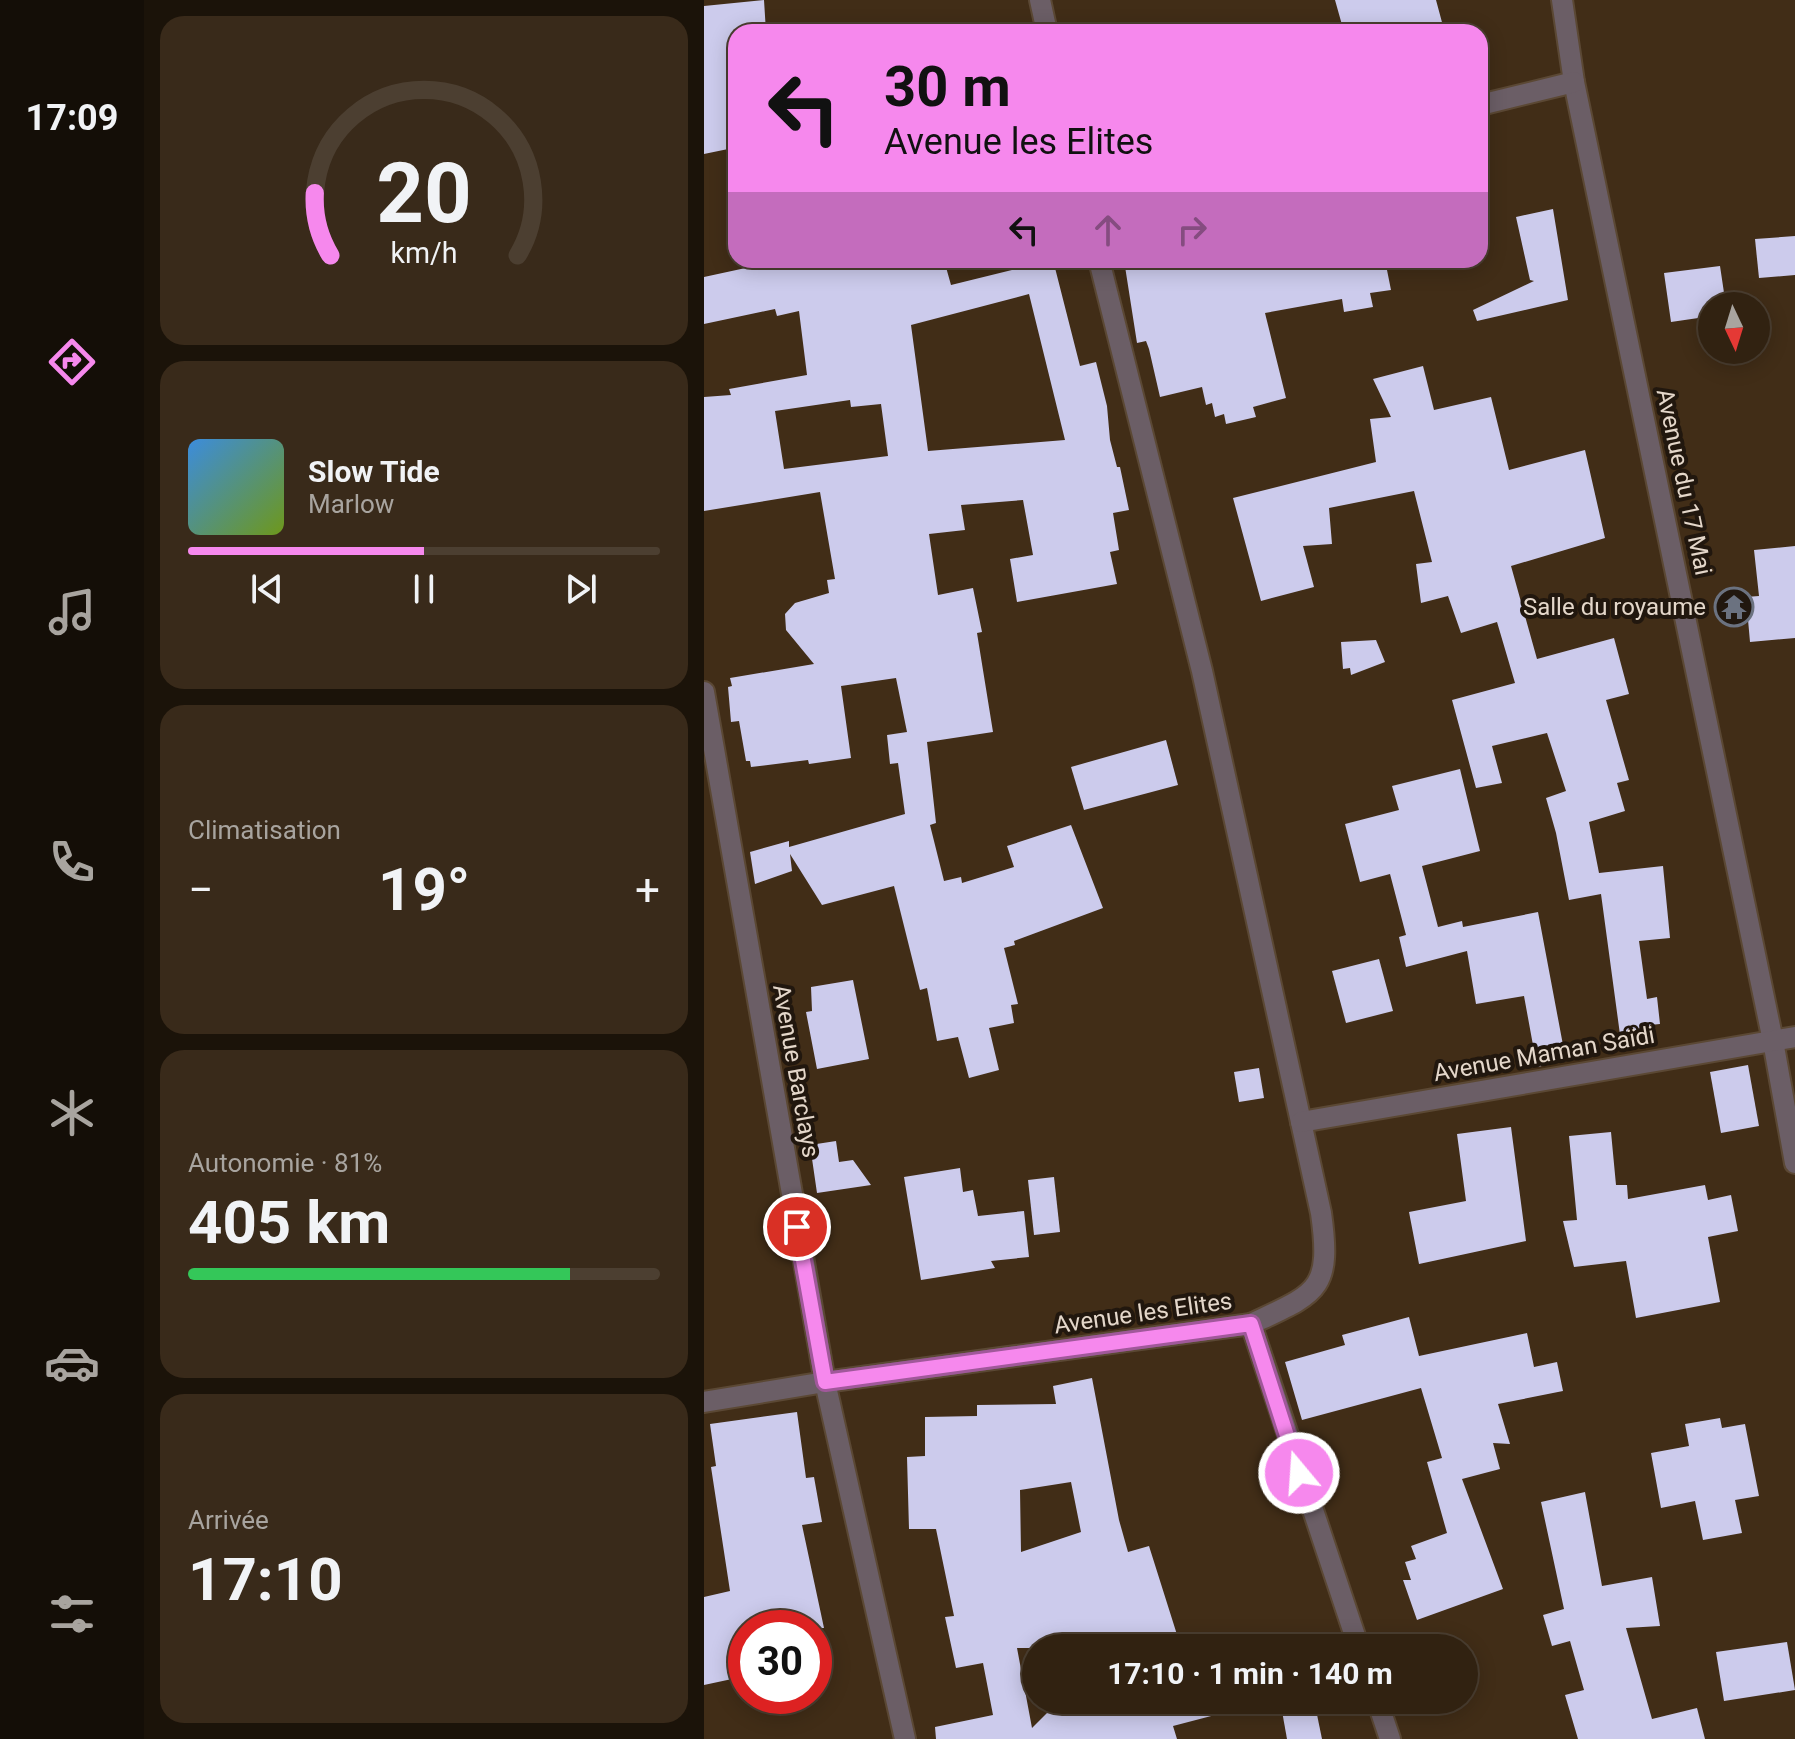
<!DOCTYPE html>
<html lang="fr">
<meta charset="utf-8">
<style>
:root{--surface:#312211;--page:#392a1a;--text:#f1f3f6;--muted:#a8a49f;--line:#4c3f31;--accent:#f688ed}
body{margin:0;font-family:Roboto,sans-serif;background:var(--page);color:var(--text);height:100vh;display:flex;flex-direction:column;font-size:30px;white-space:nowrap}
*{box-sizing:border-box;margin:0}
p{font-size:26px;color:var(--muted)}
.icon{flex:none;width:44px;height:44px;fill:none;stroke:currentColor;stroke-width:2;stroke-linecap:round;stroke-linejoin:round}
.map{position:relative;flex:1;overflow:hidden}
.details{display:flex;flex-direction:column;gap:16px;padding:16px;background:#1b1309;width:560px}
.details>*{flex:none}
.banner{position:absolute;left:24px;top:24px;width:760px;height:244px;border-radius:24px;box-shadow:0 4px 20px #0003,0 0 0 2px var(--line);background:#f688ed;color:#111;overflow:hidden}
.needle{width:52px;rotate:176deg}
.fabs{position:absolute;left:994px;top:292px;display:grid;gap:16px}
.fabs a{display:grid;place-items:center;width:72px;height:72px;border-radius:50%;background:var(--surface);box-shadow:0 4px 20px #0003,0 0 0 2px var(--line);font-size:40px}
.speed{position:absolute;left:24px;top:1610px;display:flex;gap:16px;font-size:40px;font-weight:700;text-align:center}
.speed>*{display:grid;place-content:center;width:104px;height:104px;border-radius:50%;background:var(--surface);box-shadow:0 4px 20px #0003,0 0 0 2px var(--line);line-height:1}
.speed .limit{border:12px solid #d22;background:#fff;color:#111}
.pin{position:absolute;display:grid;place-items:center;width:68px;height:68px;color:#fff;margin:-34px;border:4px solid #fff;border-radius:50%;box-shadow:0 2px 8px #0007}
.me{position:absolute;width:88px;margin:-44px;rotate:342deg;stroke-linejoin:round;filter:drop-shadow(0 0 6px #0008)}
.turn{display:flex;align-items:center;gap:28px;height:168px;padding:0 24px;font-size:36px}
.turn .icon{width:104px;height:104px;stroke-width:2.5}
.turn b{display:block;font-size:56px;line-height:68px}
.lanes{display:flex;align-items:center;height:76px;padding:0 24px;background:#0003;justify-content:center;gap:40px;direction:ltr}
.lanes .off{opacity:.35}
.big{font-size:60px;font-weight:700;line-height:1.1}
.details .widget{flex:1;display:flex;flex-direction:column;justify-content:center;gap:12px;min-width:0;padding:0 28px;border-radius:24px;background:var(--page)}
.details .dial{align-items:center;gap:0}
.dial svg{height:208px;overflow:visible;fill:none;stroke:var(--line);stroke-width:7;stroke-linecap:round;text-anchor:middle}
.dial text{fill:var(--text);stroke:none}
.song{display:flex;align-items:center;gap:24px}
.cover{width:96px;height:96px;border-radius:12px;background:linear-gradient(135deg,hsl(210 70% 55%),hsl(80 70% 35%))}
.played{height:8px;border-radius:4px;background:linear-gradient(90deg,var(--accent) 50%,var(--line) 50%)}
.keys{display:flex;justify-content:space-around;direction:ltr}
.heat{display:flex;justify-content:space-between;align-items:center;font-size:44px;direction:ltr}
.charge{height:12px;border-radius:6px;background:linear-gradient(90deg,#34c759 81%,var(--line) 0)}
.trip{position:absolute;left:318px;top:1634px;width:456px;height:80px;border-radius:40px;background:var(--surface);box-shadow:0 4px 20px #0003,0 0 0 2px var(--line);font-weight:700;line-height:80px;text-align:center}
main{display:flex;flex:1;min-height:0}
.tab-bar{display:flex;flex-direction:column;width:144px;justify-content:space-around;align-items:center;background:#140e07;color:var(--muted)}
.tab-bar .icon{width:56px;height:56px}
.tab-bar .active{color:var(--accent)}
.tab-bar b{font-size:36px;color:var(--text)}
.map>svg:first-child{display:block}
.building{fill:#cccbec;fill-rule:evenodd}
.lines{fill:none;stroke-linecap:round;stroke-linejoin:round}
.minor-casing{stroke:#5b4834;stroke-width:24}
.minor{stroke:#6b5e66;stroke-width:20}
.route-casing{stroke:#a0589a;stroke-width:20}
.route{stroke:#f688ed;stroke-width:14}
.labels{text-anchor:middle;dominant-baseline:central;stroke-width:8;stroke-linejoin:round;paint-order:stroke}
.street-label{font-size:24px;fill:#e4d7ca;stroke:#21170e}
.poi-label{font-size:24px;fill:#e4d7ca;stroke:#21170e;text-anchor:end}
</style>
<main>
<nav class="tab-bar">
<b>17:09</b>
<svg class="icon active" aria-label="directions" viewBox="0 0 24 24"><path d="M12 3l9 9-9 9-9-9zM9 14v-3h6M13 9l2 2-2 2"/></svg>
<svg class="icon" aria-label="music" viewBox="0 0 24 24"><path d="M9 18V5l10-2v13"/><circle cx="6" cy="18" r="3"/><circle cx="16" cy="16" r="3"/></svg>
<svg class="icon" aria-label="phone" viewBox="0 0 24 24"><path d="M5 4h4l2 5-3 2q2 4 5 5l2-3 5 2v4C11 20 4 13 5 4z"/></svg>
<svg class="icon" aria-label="climate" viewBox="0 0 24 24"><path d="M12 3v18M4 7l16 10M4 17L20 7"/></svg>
<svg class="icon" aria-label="car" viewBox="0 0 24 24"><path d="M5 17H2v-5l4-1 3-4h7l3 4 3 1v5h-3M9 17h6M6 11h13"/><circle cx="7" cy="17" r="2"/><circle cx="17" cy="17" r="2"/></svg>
<svg class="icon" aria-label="filters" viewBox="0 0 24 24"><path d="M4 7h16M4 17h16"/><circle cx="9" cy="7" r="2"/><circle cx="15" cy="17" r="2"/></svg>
</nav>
<section class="details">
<div class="widget dial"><svg viewBox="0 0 100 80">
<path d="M14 69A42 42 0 1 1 86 69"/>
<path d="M14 69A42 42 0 0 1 8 45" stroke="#f688ed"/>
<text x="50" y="56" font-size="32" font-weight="700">20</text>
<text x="50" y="72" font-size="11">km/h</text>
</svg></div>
<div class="widget">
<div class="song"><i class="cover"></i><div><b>Slow Tide</b><p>Marlow</p></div></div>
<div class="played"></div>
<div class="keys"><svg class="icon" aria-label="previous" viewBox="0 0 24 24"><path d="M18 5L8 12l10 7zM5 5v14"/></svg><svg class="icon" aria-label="pause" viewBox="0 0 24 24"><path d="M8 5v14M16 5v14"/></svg><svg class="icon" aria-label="next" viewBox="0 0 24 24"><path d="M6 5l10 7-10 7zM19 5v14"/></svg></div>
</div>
<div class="widget"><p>Climatisation</p>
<div class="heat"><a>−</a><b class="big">19°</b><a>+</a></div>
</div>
<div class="widget"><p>Autonomie · 81%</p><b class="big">405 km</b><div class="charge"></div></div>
<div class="widget"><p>Arrivée</p><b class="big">17:10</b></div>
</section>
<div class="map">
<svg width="1091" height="1739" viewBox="0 0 1091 1739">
<rect width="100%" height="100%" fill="#412d17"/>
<g class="building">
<polygon points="60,0 62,32 32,32 32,118 24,119 29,148 0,154 0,6"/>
<polygon points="631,0 732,0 739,26 736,27 738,32 640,32"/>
<polygon points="849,209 864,300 773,321 769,310 830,281 826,280 812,217"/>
<polygon points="1091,236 1091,275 1055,278 1051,239"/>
<path d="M79,260H240L247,285L349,260L376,366L392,362L403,406L406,440L413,467H416L425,510L409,513L415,550L406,552L413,584L313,602L306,559L329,555L319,500L257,505L261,530L225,534L234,595L269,588L278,632L273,633L289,732L223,742L232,823L226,825L240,881L257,877L258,883L310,867L303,846L367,825L399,908L310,941L311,945L300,948L314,1004L307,1005L310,1023L285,1028L295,1070L265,1078L254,1037L233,1041L223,988L216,990L190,886L118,905L86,854L88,871L51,884L46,852L85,841V847L201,814L194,763L186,764L183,735L203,732L192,678L137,686L147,758L105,764L104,760L47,767L46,761H42L35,721L27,722L24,687L28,686L26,678L110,664L82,630L81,614L91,603L125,593L123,580L131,579L116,492L0,511V397L27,395L25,389L103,375L95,311L73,316L71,309L0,324V277ZM325,294L361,440L224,451L207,325ZM146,400L147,407L177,404L184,456L80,469L71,411Z"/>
<polygon points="420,260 681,260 687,290 666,293 669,307 640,312 638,299 561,313 582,398 549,407 552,417 522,424 520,414 511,417 508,403 502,405 498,387 456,397 445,349 442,341 433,343"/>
<polygon points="1016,266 1022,306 1008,306 1008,316 967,322 960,273"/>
<polygon points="719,366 730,410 787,397 805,470 881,450 901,538 807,566 833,659 910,638 925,694 902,700 925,780 913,783 921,811 885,822 895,873 959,866 966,938 935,941 943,999 953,997 956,1024 946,1025 948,1038 917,1042 897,894 865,900 852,833 842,798 862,791 843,733 788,746 798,783 772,788 748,700 811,683 793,622 757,633 744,596 717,603 712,564 728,562 710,491 625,508 628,544 599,546 610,587 557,601 529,498 672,462 666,419 687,417 669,379"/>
<polygon points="1091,546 1091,638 1046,642 1042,597 1055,596 1050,550"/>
<polygon points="672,640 681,662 647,675 646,668 639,669 637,642"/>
<polygon points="462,740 474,785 380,810 367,767"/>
<polygon points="756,769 776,851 718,866 734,927 758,921 759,927 834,912 862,1061 833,1067 820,996 772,1004 763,951 702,967 695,937 702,935 686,874 656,882 641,824 695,810 688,786"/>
<polygon points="675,959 689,1011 642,1023 628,971"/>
<polygon points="149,980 165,1059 113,1069 102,1012 108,1011 107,987"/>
<polygon points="1044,1065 1055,1126 1017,1133 1006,1072"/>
<polygon points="555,1068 560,1098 535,1102 530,1072"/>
<polygon points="807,1127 822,1241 715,1264 705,1212 762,1201 753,1134"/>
<polygon points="907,1132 912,1185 923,1185 924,1199 1001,1185 1004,1200 1027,1195 1034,1231 1004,1237 1016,1302 932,1318 922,1261 870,1267 859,1221 873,1220 865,1136"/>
<polygon points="132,1141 135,1162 149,1160 167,1185 113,1193 106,1145"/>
<polygon points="256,1168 259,1192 269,1190 274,1216 320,1211 325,1257 287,1261 291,1268 217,1280 200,1177"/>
<polygon points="350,1177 356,1232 330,1235 324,1180"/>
<polygon points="705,1317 715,1356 823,1333 830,1367 853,1362 859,1391 794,1404 806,1444 789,1443 796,1469 758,1479 799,1589 713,1620 699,1580 707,1580 701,1562 712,1559 707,1546 743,1533 723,1462 738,1458 717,1388 598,1420 581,1362 641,1345 638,1335"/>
<path d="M388,1378L415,1520L424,1552L445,1546L475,1641L454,1648H313L328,1728L356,1700H533L534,1709L469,1726L473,1739H232L231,1727L289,1715L279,1663L252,1668L241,1617L250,1616L232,1529H205L203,1457L221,1456V1417L273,1416V1405L352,1404L349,1386ZM367,1482L377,1532L317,1552L316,1490Z"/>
<polygon points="93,1412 102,1478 110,1477 118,1522 98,1525 120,1628 42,1628 42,1676 0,1685 0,1597 26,1591 7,1467 12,1466 6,1424"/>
<polygon points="1016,1418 1018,1428 1041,1424 1055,1496 1031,1500 1038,1533 999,1540 991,1501 957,1508 947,1453 985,1446 981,1424"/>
<polygon points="881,1492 898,1586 948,1577 956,1626 922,1628 948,1719 993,1708 1001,1739 874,1739 861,1695 880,1690 866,1641 848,1646 839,1615 860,1609 837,1502"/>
<polygon points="1083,1642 1091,1690 1020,1701 1012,1652"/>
<polygon points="576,1700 610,1700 618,1739 583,1739"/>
</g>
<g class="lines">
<g class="minor-casing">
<g id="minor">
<polyline points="336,0 343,32"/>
<polyline points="858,0 870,82 1069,1041 1091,1163"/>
<polyline points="776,105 870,82"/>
<path d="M395,260L498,671L617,1213C628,1291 613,1293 547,1324"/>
<polyline points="0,692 121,1382 201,1739"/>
<polyline points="597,1122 1091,1037"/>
<polyline points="0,1402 121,1382 547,1324 655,1648"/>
<polyline points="673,1700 686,1739"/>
</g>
</g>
<use href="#minor" class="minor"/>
</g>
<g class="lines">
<g class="route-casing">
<polyline id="route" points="93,1227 121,1382 547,1324 595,1473"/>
</g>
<use href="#route" class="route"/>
</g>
<defs>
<g id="temple-ring" transform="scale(2)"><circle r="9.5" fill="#21170e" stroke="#6b7280" stroke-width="1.5"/><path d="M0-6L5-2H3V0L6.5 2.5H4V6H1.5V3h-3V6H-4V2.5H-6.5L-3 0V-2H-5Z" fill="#6b7280"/></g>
</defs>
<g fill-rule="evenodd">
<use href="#temple-ring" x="1030" y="607"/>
</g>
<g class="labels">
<g class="street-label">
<text transform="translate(980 482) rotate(78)">Avenue du 17 Mai</text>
<text transform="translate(840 1054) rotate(-10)">Avenue Maman Saïdi</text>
<text transform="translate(92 1071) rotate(80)">Avenue Barclays</text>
<text transform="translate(439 1313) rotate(-8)">Avenue les Elites</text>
</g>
<g class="poi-label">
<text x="1002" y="607">Salle du royaume</text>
</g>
</g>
</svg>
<div class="fabs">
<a><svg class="needle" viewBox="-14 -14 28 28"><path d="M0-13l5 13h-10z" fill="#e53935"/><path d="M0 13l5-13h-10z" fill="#a8a49f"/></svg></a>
</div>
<div class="speed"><div class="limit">30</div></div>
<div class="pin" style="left:93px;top:1227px;background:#d93025"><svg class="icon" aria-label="arrive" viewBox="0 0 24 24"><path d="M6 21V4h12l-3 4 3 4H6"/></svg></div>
<svg class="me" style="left:595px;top:1473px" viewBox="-20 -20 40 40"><circle r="17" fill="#f688ed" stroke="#fff" stroke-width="3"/><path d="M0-11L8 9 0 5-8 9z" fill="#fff"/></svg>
<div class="trip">17:10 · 1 min · 140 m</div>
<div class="banner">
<div class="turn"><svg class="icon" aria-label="left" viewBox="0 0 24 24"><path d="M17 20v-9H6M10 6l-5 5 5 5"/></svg><div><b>30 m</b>Avenue les Elites</div></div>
<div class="lanes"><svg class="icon" aria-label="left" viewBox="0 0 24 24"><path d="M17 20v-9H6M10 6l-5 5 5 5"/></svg><svg class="icon off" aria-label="ahead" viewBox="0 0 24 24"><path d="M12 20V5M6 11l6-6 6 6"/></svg><svg class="icon off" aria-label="right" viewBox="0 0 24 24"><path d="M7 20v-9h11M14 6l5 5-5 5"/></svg></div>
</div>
</div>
</main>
